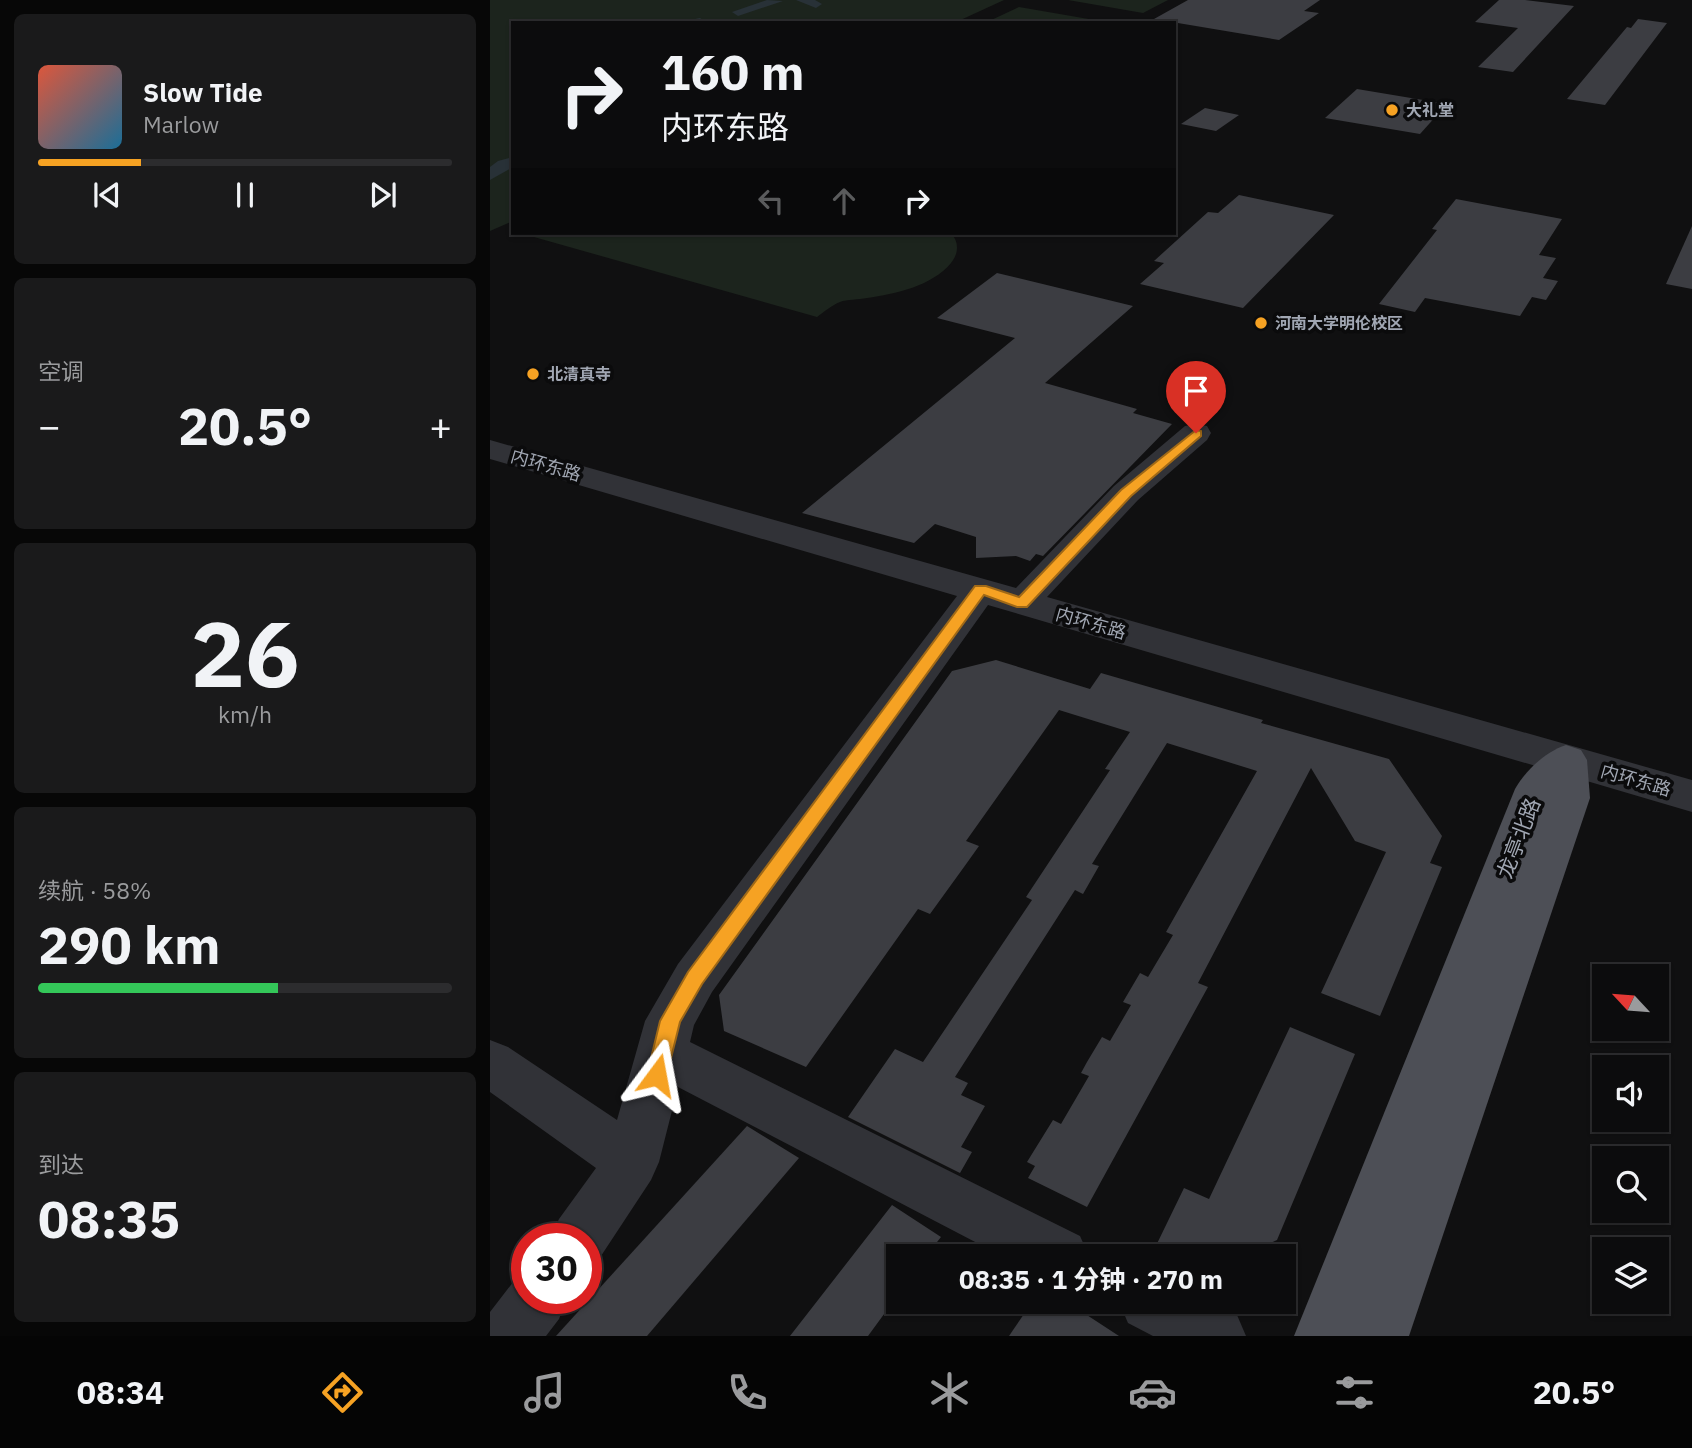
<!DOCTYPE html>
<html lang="zh">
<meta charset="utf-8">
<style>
:root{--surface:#0c0c0d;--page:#1a1a1b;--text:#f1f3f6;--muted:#9a9b9d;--line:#2c2c2e;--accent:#f6a223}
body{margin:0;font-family:"IBM Plex Sans","Noto Sans SC",sans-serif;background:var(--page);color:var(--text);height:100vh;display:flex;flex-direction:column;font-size:26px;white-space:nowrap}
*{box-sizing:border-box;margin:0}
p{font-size:23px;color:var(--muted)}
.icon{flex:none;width:38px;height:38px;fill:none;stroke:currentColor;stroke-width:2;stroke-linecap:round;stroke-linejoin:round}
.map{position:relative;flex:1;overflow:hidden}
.drawer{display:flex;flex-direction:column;gap:14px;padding:14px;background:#070707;width:490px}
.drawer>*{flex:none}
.guide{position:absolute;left:21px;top:21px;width:665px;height:214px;border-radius:0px;box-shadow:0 2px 5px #0004,0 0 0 2px var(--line);background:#0c0c0d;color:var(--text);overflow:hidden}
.needle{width:46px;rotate:296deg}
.controls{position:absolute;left:1102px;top:964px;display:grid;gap:14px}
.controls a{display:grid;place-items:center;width:77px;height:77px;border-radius:0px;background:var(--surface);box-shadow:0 2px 5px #0004,0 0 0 2px var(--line);font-size:35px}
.speed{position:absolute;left:21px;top:1223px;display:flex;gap:14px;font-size:35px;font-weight:700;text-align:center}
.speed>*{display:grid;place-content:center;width:91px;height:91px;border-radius:50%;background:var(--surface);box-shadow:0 2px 5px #0004,0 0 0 2px var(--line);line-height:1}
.speed .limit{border:10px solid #d22;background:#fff;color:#111}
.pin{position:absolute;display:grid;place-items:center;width:60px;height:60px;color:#fff;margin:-72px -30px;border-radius:50% 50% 50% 0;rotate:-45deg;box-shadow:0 0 7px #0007}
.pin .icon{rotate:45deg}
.me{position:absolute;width:77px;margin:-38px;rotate:13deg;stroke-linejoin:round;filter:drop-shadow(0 0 5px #0008)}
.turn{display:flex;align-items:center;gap:24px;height:147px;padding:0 35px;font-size:32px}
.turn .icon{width:91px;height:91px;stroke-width:2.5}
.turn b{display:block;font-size:49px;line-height:60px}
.lanes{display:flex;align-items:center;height:66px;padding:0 35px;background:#0003;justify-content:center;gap:35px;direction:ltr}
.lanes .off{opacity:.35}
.big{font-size:52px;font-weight:700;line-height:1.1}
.drawer .widget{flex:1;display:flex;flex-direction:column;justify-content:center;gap:10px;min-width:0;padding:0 24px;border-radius:10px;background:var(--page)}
.drawer .dial{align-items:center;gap:0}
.dial b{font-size:91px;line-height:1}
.song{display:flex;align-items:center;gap:21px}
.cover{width:84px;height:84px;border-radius:10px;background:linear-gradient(135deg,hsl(10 70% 55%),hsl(200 70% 35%))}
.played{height:7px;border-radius:4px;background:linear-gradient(90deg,var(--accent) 25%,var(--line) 25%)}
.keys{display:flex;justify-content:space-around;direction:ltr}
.heat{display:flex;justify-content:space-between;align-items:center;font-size:38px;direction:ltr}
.charge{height:10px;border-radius:5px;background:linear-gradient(90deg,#34c759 58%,var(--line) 0)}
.trip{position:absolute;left:396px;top:1244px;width:410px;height:70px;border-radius:0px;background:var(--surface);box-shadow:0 2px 5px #0004,0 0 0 2px var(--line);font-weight:700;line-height:70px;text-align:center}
.tab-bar{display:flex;height:112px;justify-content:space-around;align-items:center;background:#050505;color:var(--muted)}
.tab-bar .icon{width:49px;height:49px}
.tab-bar .on{color:var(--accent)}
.tab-bar b{font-size:32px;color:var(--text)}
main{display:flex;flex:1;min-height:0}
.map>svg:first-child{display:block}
.green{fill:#1c241d}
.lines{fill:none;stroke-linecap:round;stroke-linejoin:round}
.canal{fill:#283137;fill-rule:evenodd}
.building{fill:#3c3d42}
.minor{fill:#313237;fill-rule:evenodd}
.major{fill:#4d4f56;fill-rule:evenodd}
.route{fill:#f6a223;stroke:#a06917;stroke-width:2}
.poi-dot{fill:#f6a223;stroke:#0b0b0c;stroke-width:2.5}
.labels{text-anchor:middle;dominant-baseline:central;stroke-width:7;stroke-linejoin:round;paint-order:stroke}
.far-poi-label{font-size:16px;font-weight:bold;fill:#a1a7b3;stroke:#0b0b0c;text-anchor:start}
.street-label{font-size:18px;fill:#a1a7b3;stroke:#0b0b0c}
.near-street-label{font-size:21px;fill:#a1a7b3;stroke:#0b0b0c}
</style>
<main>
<section class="drawer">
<div class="widget">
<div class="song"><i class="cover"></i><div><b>Slow Tide</b><p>Marlow</p></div></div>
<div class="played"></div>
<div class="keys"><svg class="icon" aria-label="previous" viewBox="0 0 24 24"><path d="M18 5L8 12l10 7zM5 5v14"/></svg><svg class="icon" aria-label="pause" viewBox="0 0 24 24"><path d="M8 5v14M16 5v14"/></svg><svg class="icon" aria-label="next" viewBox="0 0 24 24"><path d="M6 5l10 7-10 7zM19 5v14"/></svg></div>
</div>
<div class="widget"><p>空调</p>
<div class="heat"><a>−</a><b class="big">20.5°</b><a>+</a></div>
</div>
<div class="widget dial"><b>26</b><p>km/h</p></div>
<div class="widget"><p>续航 · 58%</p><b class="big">290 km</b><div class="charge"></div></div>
<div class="widget"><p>到达</p><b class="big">08:35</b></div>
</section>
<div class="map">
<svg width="1202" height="1336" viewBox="0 0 1202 1336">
<rect width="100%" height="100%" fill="#101011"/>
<g class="green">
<polygon points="0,0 514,0 464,23 23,23 23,221 0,231"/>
<polygon points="578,0 678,0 653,13"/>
<polygon points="529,7 616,22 495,23"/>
<path d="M53,233H461C469,242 469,253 461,263C442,286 405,294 377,298C368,300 357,299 350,302C342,305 334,312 327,317L44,237Z"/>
</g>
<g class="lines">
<g class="canal">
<polygon points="277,0 293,1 248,16 242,12"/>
<polygon points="306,0 325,0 332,4 326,8"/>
<polygon points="210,18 216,22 198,23 200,20"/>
<polygon points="23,157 23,167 0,180 0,167 8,161"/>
</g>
</g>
<g class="building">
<polygon points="698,0 830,0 814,11 829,13 789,40 664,19"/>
<polygon points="1009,0 1035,0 1084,6 1023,72 988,67 1028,28 985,22"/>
<polygon points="1148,19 1177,23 1115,105 1077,99 1137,27 1141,28"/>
<polygon points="867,89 957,104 930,134 835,118"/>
<polygon points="715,108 749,115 726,131 691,124"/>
<polygon points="749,195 844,215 753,308 650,284 674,263 664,261 718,212 728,213"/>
<polygon points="966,199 1072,219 1049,255 1066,258 1053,278 1068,281 1056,300 1042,297 1030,316 935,298 925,312 889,304 947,230 942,229"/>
<polygon points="1202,226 1202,289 1176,284"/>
<polygon points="507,273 643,306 555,383 647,409 643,413 682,424 553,556 546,554 540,561 526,556 486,558 486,537 445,524 424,543 312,513 525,338 447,318"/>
<polygon points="506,660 600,689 611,673 773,720 771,723 899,759 952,836 940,863 952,867 890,1016 831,993 896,852 865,841 821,768 708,983 718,987 597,1207 538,1178 545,1166 537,1162 563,1120 571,1124 599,1076 591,1073 597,1062 612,1037 620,1041 641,1005 633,1002 650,973 658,977 683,935 676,932 767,771 677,743 602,864 609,866 593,894 585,890 465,1077 478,1083 471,1095 495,1106 471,1147 482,1152 470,1173 358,1117 405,1049 433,1062 542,900 536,897 620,770 615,769 640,732 569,710 476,841 489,846 474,867 440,914 428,909 316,1067 234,1031 229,995 462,671"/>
<polygon points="800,1027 865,1054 787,1240 752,1256 661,1256 694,1188 719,1199"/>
<polygon points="257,1126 309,1158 157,1336 66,1336"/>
<polygon points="402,1205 451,1237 436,1256 408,1256 408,1295 378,1336 300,1336"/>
<polygon points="542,1302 577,1302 629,1336 519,1336"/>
</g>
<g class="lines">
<g class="minor">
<polygon points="706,424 717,426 721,433 717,440 648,500 557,597 1202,780 1202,812 498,605 222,992 204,1025 200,1042 590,1236 599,1256 512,1256 188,1087 169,1162 161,1180 109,1259 96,1264 96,1239 60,1239 69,1219 106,1168 0,1092 0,1040 18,1047 127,1120 155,1021 188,964 467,596 0,459 0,440 526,588 624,486 695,426"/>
<polygon points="37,1273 37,1298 77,1298 69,1319 56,1336 0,1336 0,1312 27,1277"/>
<polygon points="629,1302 722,1302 747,1315 756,1336 663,1336 638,1323"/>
</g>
<path class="major" d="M1076,745L1091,750L1097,760L1100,798L919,1336H804L1025,789C1036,770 1055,752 1076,745Z"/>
</g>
<polygon class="route" points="706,430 711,431 711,436 641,496 537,607 527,607 494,595 212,984 190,1022 175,1082 167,1085 160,1082 157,1075 170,1021 198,972 485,586 496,586 529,597 631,490"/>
<g class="poi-dot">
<circle cx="902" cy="110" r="7"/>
<circle cx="771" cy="323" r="7"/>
<circle cx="43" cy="374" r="7"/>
</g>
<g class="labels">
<g class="far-poi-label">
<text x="916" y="110">大礼堂</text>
<text x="785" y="323">河南大学明伦校区</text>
<text x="57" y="374">北清真寺</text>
</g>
<g class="street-label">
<text transform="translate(56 465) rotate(16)">内环东路</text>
<text transform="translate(601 623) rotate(16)">内环东路</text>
<text transform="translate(1146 780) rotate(16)">内环东路</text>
</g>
<g class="near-street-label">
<text transform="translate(1028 838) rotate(-69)">龙亭北路</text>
</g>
</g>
</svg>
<div class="controls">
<a><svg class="needle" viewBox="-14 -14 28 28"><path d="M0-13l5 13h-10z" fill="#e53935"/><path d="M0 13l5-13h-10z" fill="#9a9b9d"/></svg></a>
<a><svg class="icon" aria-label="sound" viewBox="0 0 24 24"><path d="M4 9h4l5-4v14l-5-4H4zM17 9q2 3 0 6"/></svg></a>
<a><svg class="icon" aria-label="search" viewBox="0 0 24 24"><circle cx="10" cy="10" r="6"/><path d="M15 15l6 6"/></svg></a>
<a><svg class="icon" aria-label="layers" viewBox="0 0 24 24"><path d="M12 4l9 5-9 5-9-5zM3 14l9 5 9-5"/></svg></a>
</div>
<div class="speed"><div class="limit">30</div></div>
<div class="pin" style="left:706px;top:433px;background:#d93025"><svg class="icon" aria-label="arrive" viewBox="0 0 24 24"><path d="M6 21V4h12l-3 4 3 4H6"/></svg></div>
<svg class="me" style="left:167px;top:1075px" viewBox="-20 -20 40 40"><path d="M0-17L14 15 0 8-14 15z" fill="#f6a223" stroke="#fff" stroke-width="4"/></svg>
<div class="trip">08:35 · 1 分钟 · 270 m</div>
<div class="guide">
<div class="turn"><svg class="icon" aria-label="right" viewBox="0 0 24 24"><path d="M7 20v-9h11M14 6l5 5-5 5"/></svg><div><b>160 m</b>内环东路</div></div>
<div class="lanes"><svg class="icon off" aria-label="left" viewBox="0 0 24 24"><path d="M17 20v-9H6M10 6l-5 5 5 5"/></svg><svg class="icon off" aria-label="ahead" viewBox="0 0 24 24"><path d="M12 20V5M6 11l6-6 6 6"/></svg><svg class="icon" aria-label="right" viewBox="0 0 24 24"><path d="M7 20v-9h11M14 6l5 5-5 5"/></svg></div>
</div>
</div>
</main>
<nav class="tab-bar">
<b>08:34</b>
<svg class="icon on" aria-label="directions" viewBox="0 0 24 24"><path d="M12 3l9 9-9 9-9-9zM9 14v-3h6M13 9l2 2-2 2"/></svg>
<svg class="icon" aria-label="music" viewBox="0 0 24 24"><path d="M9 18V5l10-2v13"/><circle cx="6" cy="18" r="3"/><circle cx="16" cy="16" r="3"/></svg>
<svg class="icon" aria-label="phone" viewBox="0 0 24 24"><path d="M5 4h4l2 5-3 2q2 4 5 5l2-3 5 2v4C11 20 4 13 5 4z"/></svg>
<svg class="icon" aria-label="climate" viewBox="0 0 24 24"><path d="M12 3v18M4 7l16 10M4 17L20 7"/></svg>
<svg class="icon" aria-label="car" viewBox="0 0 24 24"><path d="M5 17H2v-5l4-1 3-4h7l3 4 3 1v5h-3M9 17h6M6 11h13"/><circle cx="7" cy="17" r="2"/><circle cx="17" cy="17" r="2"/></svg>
<svg class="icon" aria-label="filters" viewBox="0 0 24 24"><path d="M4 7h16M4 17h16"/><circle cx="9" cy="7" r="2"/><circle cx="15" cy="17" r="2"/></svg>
<b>20.5°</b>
</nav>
